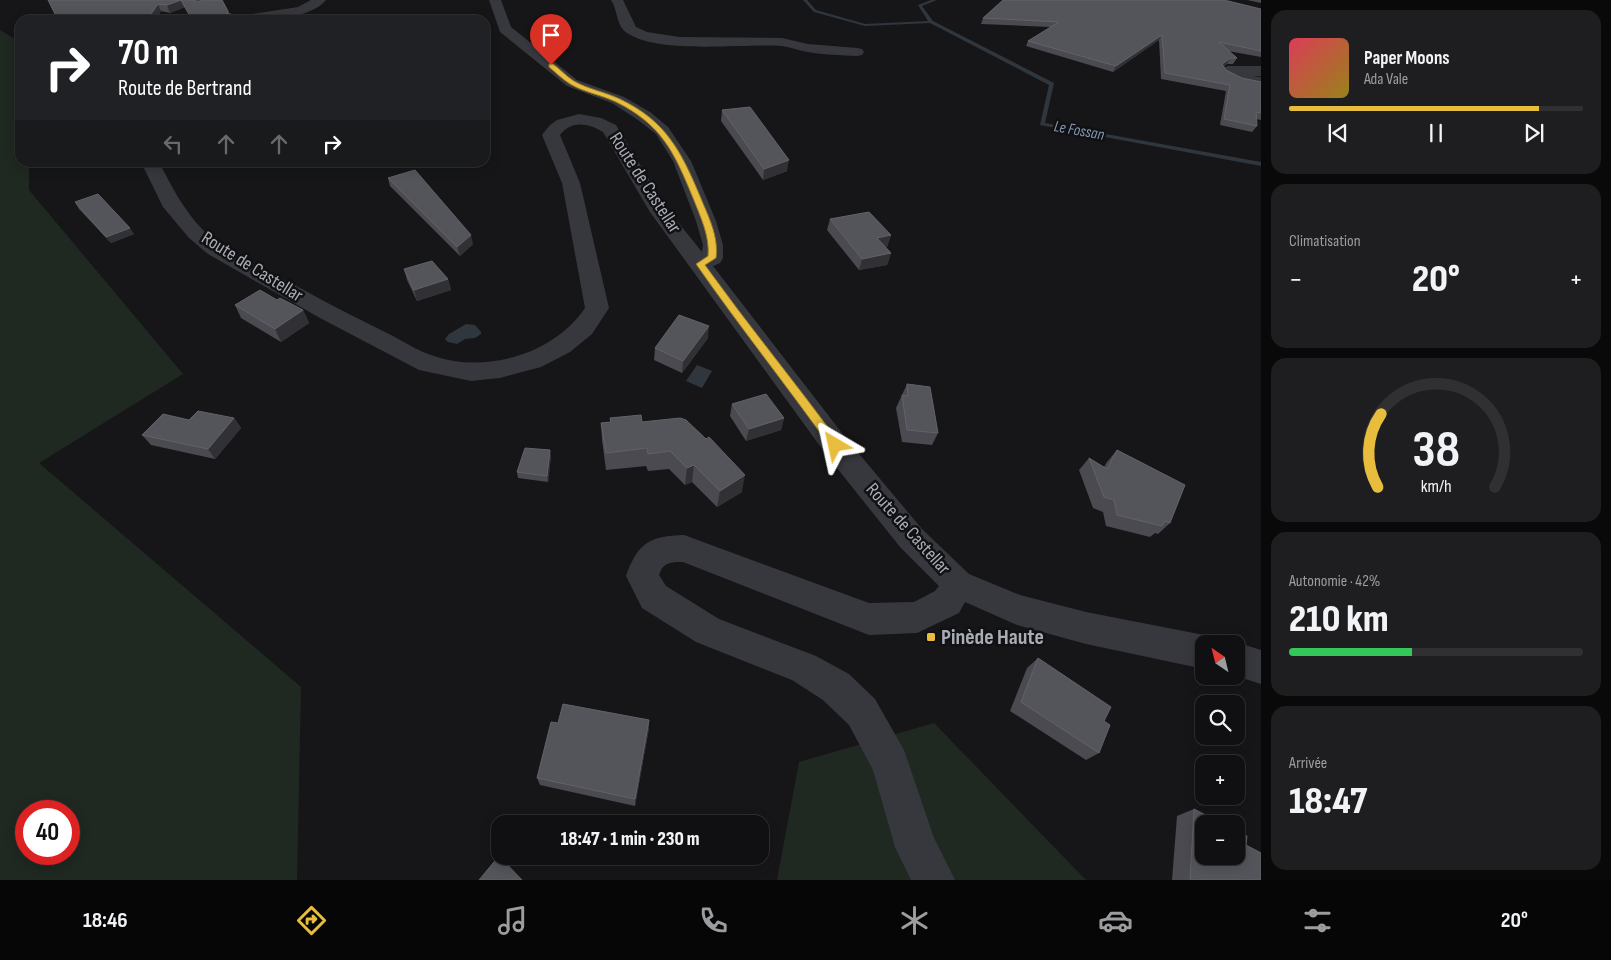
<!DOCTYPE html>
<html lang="fr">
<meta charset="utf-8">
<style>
:root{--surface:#101012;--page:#1e1e20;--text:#f1f3f6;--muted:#9c9d9f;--line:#303032;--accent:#e8bd3e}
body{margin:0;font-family:"Sofia Sans Condensed",sans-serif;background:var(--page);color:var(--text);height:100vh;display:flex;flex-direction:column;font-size:19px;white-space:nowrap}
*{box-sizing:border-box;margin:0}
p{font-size:16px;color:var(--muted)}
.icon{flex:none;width:28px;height:28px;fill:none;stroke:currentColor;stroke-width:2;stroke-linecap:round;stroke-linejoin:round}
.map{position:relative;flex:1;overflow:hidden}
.details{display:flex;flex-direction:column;gap:10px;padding:10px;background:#09090a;width:350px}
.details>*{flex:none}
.hud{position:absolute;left:15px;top:15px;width:475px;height:152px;border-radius:15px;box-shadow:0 2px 12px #0003,0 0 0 1px var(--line);background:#202124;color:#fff;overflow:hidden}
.needle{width:32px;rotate:325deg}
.buttons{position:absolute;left:1195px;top:635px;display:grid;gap:10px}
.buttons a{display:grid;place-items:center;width:50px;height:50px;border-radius:10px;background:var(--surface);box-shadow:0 2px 12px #0003,0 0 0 1px var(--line);font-size:25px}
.speed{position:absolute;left:15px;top:800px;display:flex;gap:10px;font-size:25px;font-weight:700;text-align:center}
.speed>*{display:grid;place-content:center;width:65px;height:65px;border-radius:50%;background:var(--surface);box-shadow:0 2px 12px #0003,0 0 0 1px var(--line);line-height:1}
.speed .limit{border:8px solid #d22;background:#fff;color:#111}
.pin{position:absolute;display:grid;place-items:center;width:42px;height:42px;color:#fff;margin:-51px -21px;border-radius:50% 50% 50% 0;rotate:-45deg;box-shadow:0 0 5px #0007}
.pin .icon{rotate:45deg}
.me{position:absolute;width:55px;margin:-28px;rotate:324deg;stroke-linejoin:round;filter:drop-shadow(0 0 4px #0008)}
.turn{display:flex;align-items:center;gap:18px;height:105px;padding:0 20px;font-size:22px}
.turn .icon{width:65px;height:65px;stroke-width:2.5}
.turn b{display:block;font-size:35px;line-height:42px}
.lanes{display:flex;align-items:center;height:48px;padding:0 20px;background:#0003;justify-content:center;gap:25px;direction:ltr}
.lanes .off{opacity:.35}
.big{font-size:38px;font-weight:800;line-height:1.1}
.details .widget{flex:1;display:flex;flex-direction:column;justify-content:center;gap:8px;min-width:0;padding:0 18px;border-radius:15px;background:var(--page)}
.details .dial{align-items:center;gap:0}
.dial svg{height:130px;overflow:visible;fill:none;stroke:var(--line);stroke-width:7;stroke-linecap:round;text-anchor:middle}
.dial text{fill:var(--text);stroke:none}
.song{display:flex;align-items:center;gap:15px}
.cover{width:60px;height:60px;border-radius:8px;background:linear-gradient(135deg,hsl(350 70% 55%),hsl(50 70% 35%))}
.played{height:5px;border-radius:2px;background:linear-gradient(90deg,var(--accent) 85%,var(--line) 85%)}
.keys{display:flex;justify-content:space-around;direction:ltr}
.heat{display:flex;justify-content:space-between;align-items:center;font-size:28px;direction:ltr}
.charge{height:8px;border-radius:4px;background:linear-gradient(90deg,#34c759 42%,var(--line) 0)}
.trip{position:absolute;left:491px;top:815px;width:278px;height:50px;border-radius:15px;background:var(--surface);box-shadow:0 2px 12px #0003,0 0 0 1px var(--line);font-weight:800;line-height:50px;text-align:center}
.dock{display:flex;height:80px;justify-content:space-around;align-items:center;background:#060607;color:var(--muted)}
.dock .icon{width:35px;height:35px}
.dock .current{color:var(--accent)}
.dock b{font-size:22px;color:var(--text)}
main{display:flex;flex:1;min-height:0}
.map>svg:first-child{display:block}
.green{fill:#202822;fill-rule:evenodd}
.water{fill:#2f363d}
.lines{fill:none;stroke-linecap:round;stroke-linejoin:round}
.stream{fill:#2f363d;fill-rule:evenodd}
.minor{fill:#37383d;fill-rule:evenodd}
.wall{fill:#4a4a50}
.shaded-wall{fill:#313135}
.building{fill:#54555b;stroke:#626269}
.route{fill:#e8bd3e;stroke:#977b28}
.poi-dot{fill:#e8bd3e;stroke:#111113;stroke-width:2}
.labels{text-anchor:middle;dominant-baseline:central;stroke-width:5;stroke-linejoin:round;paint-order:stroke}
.far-water-label{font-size:16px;font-style:italic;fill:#8297b0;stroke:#111113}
.street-label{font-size:19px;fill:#a9acb7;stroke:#111113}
.near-poi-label{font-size:22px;font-weight:bold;fill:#a9acb7;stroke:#111113;text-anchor:start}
</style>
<main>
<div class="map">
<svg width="1261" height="880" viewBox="0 0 1261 880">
<rect width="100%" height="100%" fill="#161618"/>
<g class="green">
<path d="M0,30L20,42V162L29,163V190L183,374L39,463L301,687L297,880H0ZM26,811H69V854H26Z"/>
<polygon points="934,723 1086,880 777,880 799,762"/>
</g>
<g class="water">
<polygon points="466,324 475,325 481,332 481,334 475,338 465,339 457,344 448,342 445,339 449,334"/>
<polygon points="697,365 712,371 702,388 686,381"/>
</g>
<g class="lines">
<polygon class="stream" points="803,0 807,0 816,10 865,24 928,21 918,5 931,0 937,0 922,6 933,21 1054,83 1045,123 1261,162 1261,166 1040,125 1049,85 930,23 865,26 814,12"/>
<g class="minor">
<path d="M311,0H326C309,21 258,20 232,20L239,16L298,7Z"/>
<path d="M489,0H501L511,27L577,80L624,97L650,112L668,127L691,161L716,221L723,245V258L720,263L713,266L845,437L922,529L969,574L1020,595L1086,612L1204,635L1216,640L1218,644H1204V669L1086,644L1017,625L965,602L959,613L917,633L869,635L683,562C671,562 663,562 659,575L666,586L719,619L816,656L849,674L875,699L904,750L934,838L955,880H911L895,847L873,770L849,725L823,700L792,680L696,642L642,608L626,576C638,543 649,536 684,535L869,603L914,602L935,591L939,586L900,547L825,453L650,212L603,132C589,123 571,120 560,135L580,183L609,308L592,334L570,352L541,367L500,378L471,381L419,370L320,318L208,254L189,238L163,207L141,162H159C172,187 183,209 202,229C227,255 271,272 302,289C332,306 363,321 393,336C406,343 420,352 434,356C486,374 554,354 585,308L562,183L542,135L550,125L557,120L579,114L601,118L616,125L665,206L702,252L703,245L696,221L673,161L656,134L638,120L612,103L567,86L500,32Z"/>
<path d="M611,0H623L636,27L647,32L679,37L782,38L808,44L857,48L862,49L864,52L862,55L857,56C841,55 824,55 808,52C799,51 791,47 782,46C741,43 661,55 627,33C616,26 618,10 611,0Z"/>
<path d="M1228,66H1261V76H1252L1261,77V87C1247,84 1230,83 1220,71L1223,68Z"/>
<polygon points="1236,642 1261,650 1261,684 1236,676 1236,644 1232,644"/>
</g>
</g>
<g class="wall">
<polygon points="48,0 190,0 228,11 234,20 192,20 185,7 170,13 161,11 156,20 58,20"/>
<polygon points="1247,0 1261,0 1261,3"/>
<polygon points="1261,9 1261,57 1228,51 1237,58 1233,64 1227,64 1224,66 1226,70 1242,78 1261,82 1261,120 1256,119 1257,126 1252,132 1220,125 1226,91 1161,79 1159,40 1113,72 1026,46 1028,41 1050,27 981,24 983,18"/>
<polygon points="722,110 787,171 763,180 721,121"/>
<polygon points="388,178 473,244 460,256 390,186"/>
<polygon points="75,202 134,234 111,243 79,209"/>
<polygon points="830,219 891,235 887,247 885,247 891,253 887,265 859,270 827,230"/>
<polygon points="404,269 448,279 451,290 417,301 407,280"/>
<polygon points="235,305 303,310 309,323 281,342 241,318"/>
<polygon points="708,338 682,373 654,360 655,348"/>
<polygon points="907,384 938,433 932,445 902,442 896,408"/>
<polygon points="732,404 784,418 781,430 746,441 730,416"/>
<polygon points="234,418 241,428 215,459 151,445 142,435"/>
<polygon points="610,418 642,422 742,492 717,507 692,482 685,485 669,469 648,471 646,466 606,470 602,440 601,423 610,422"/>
<polygon points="1117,450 1170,523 1158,534 1155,533 1150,537 1106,526 1103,512 1093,508 1079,470 1089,458 1104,467 1107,462"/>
<polygon points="551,456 548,482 518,478 517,472"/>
<polygon points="1038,658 1104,721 1099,753 1086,760 1010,711 1027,668"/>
<polygon points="649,720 649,728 635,806 540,785 537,778 558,723"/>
<polygon points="1194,809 1246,845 1261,880 1172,880 1177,816"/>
</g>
<g class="shaded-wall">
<polygon points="181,0 185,7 170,13 167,5"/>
<polygon points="158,4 161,11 156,20 147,20"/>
<polygon points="1162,35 1159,40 1113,72 1116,66"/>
<polygon points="1231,58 1227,64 1219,70 1222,64"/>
<polygon points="789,160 787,171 763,180 764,169"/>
<polygon points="130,228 134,234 111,243 106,237"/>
<polygon points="471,235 473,244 460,256 457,247"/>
<polygon points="891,235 887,247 873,249 877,238"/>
<polygon points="891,253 887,265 859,270 862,259"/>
<polygon points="448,279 451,290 417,301 414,290"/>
<polygon points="303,310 309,323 281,342 275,329"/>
<polygon points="709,326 708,338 682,373 683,361"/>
<polygon points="234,418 241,428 215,459 208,449"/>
<polygon points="784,418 781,430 746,441 749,429"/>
<polygon points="550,450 551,456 548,482 547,476"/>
<polygon points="694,465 692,482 685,485 687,468"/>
<polygon points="745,475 742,492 717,507 720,491"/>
<polygon points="649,720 649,728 635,806 635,799"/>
</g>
<g class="building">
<polygon points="48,0 181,0 167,5 158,4 147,20 58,20"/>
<polygon points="181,0 190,0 198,1 207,0 222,0 228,11 227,14 231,14 234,20 192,20"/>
<polygon points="1003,0 1224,0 1261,9 1261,51 1219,42 1237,58 1231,58 1222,64 1226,70 1242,78 1261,82 1261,113 1256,112 1257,126 1224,119 1230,85 1165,73 1162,35 1116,66 1028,41 1059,22 983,18"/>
<polygon points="750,107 789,160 764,169 722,110"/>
<polygon points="415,170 471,235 457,247 388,178"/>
<polygon points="98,194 130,228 106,237 75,202"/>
<polygon points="869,212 891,235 877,238 891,253 862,259 830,219"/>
<polygon points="432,261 448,279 414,290 404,269"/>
<polygon points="260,290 277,300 280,298 303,310 275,329 235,305"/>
<polygon points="679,315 709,326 683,361 655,348"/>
<polygon points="907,384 930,387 938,433 907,430 902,395 908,396"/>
<polygon points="766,394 784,418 749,429 732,404"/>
<polygon points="198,411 234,418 208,449 142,435 163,414 189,420"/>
<polygon points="641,415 642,422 680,418 686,420 706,439 709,437 745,475 720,491 694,465 687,468 670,451 648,454 647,448 606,453 601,423 611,422 610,418"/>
<polygon points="525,448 550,450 547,476 517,472"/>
<polygon points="1117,450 1185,485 1170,523 1165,521 1162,526 1117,515 1114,500 1104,497 1089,458 1107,469"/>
<polygon points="1038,658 1111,707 1104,721 1110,725 1099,753 1021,702"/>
<polygon points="563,704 649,720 635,799 537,778 551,722 558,723"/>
<polygon points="1194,809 1223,824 1204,824 1204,856 1236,856 1236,831 1247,836 1246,845 1261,853 1261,880 1190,880"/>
<polygon points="499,856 522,880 479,880"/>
</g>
<path class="route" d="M549,64H553C560,69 566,76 574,81C588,89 605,92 620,99C666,121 681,151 700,196C708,216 719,236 716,258L705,265C748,325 795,382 839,442L841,445L839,448H831C787,386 739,326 696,264L708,256C710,236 700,216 693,198C674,152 662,125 616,102C601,95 583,92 570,84C562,79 555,72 549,67Z"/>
<rect class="poi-dot" x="926" y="632" width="10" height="10" rx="2.5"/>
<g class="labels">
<g class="far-water-label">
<text transform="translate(1079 131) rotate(10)">Le Fossan</text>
</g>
<g class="street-label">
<text transform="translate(645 183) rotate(57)">Route de Castellar</text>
<text transform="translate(252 267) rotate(32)">Route de Castellar</text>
<text transform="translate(908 529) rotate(48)">Route de Castellar</text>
</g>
<g class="near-poi-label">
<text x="941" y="637">Pinède Haute</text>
</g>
</g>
</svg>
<div class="buttons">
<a><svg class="needle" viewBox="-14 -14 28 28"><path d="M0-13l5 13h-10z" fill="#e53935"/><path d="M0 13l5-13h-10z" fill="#9c9d9f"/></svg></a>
<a><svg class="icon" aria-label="search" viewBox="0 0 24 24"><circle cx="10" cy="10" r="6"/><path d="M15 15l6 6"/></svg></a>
<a>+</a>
<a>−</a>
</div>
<div class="speed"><div class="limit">40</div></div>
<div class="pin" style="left:551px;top:65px;background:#d93025"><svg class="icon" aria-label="arrive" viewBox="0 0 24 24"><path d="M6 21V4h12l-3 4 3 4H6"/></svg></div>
<svg class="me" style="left:835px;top:445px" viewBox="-20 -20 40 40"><path d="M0-17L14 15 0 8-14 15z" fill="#e8bd3e" stroke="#fff" stroke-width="4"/></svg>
<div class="trip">18:47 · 1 min · 230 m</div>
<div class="hud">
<div class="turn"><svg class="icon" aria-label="right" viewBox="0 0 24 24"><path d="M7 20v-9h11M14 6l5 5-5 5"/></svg><div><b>70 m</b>Route de Bertrand</div></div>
<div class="lanes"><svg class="icon off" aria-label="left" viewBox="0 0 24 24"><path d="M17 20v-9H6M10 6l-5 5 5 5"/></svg><svg class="icon off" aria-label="ahead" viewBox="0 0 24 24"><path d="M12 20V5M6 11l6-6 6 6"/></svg><svg class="icon off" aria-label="ahead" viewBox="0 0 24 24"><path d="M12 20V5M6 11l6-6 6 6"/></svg><svg class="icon" aria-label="right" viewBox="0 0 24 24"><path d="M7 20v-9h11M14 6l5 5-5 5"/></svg></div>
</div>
</div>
<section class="details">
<div class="widget">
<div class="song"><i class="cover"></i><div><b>Paper Moons</b><p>Ada Vale</p></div></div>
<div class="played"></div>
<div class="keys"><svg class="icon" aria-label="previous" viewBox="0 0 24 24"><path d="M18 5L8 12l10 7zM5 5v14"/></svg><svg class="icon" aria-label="pause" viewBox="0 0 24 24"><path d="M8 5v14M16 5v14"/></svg><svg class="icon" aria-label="next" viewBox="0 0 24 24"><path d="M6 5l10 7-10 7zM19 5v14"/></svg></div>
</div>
<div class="widget"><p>Climatisation</p>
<div class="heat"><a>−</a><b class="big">20°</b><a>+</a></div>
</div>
<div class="widget dial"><svg viewBox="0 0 100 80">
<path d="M14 69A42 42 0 1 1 86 69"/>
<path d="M14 69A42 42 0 0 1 16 24" stroke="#e8bd3e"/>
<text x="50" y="56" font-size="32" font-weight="700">38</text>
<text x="50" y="72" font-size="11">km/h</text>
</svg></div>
<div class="widget"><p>Autonomie · 42%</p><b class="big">210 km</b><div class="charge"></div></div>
<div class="widget"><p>Arrivée</p><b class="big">18:47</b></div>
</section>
</main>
<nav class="dock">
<b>18:46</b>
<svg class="icon current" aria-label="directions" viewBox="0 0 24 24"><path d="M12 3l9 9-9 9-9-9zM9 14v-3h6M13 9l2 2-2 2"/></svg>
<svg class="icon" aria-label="music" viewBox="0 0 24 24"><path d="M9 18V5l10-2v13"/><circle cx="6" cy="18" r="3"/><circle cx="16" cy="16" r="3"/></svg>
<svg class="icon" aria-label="phone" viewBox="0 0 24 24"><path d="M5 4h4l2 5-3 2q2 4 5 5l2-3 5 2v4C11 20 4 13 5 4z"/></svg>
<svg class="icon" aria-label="climate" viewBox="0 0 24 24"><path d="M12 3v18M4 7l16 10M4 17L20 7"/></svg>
<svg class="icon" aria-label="car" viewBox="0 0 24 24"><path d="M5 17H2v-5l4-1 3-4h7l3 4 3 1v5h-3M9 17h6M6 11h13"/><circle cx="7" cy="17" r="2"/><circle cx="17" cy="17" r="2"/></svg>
<svg class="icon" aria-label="filters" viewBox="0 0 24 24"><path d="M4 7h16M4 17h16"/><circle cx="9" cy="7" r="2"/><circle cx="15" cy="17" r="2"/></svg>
<b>20°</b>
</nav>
